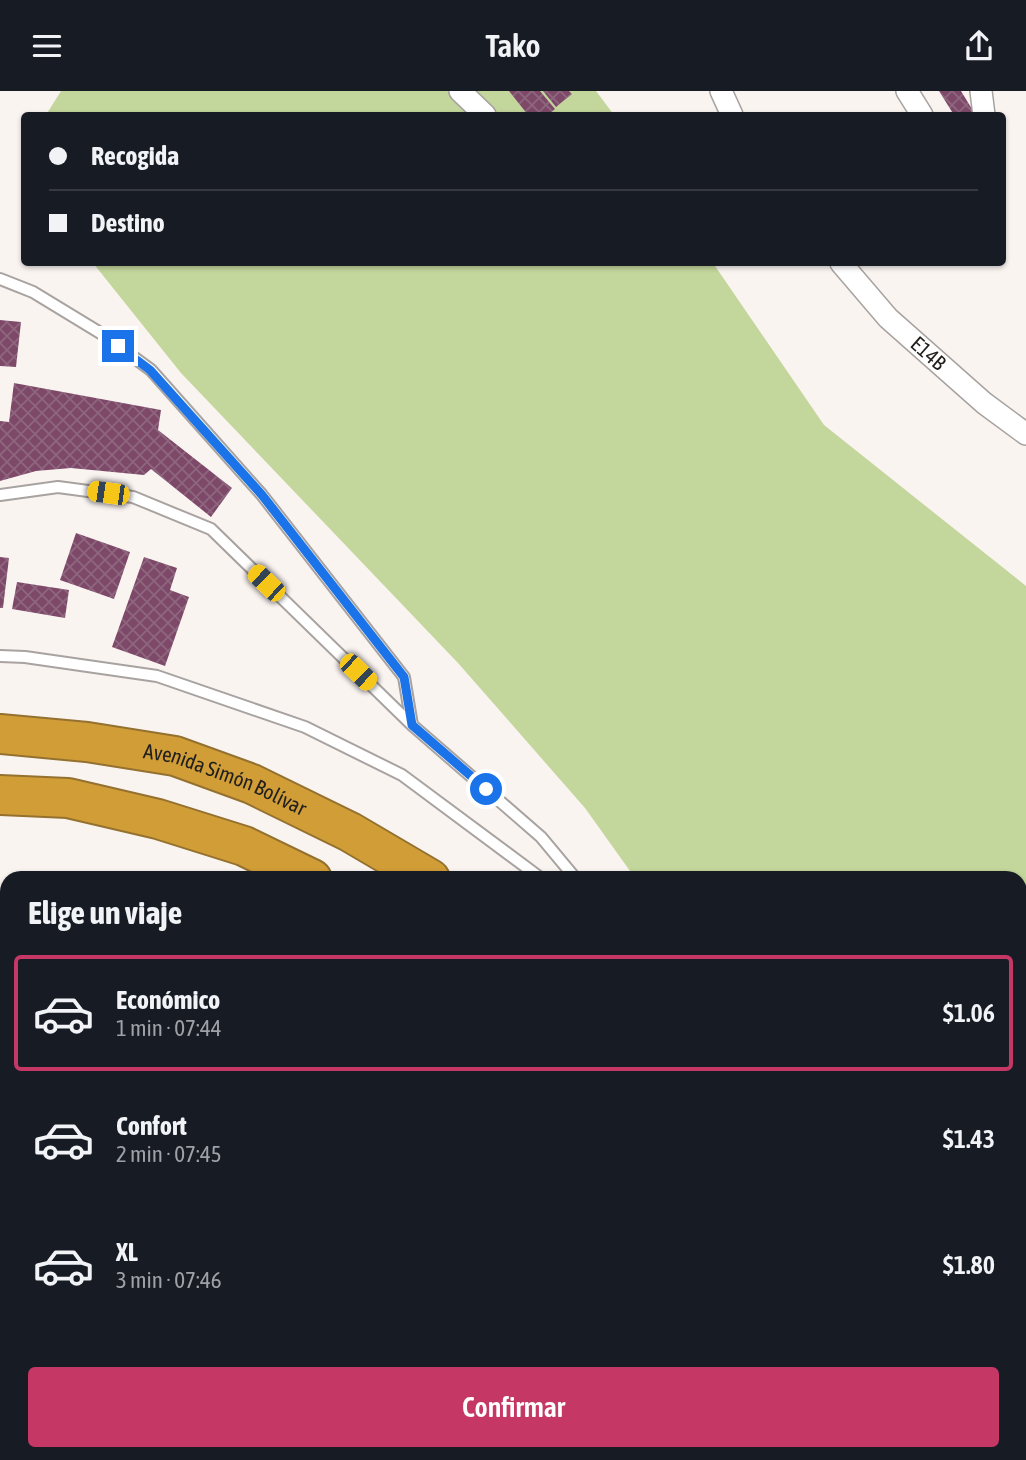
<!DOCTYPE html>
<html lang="es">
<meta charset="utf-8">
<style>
body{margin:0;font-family:"Asap Condensed",sans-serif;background:#242831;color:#f1f3f6;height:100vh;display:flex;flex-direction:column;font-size:26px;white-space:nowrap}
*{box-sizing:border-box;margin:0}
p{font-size:23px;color:#9ea1a6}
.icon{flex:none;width:38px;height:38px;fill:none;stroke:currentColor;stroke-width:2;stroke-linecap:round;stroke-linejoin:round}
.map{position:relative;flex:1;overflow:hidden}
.drawer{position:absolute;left:0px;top:780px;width:1027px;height:590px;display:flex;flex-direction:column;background:#171b24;border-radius:21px 21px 0 0;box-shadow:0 2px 5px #0004}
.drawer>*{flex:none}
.guide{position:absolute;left:21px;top:21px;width:985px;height:154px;border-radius:7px;box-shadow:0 2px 5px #0004;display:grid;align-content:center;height:154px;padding:0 28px;background:#171b24}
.end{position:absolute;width:32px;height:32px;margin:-16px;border:9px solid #1a73e8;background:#fff;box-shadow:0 0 0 4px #fff}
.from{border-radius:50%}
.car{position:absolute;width:21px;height:42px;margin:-21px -10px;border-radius:9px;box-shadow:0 0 5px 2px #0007;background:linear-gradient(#f5c518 24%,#345 0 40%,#f5c518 0 76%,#345 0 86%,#f5c518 0)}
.guide b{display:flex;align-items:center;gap:24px;height:66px;font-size:26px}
.guide b+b{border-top:2px solid #363941}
.guide i{width:18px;height:18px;background:#f1f3f6}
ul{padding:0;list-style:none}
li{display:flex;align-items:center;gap:21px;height:116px;margin:0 14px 10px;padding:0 14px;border:4px solid transparent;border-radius:7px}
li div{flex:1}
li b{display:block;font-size:26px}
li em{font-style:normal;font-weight:600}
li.on{border-color:#c53764}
li>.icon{width:63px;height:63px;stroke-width:1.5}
h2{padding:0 28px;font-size:32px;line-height:84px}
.button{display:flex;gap:14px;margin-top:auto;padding:14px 28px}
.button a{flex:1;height:80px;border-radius:7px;background:#c53764;color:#fff;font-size:28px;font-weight:600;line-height:80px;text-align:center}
header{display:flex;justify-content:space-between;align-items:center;height:91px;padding:0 28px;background:#171b24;font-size:32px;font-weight:600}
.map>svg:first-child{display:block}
.grass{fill:#c3d69b}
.building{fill:url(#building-cross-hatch)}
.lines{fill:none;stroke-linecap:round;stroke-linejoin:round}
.lane-casing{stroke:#a8a3a0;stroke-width:14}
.street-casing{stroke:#a8a3a0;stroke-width:24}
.highway-casing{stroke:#94712f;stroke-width:42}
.lane{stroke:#fff;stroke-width:10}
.street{stroke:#fff;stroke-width:21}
.highway{stroke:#d19d37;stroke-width:38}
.route{stroke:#1a73e8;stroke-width:9}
.labels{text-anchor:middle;stroke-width:7;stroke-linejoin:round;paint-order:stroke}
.street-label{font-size:21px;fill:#22201f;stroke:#fff}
</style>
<header><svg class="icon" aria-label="menu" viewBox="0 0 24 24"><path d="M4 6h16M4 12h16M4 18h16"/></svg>Tako<svg class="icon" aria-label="share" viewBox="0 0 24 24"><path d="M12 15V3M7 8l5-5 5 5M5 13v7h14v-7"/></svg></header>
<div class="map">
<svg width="1026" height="1369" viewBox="0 0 1026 1369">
<defs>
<pattern id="building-cross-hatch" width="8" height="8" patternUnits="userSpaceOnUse" patternTransform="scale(1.75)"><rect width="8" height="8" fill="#7e4969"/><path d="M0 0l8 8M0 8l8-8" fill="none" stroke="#8e667e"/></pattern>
</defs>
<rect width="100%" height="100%" fill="#faf4f1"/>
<!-- grass -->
<path class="grass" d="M61,0H596L614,24H46Z
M93,172H713L824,334L1026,495V1369H962L959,1363H1020V788L635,787L585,717L458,572L181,282Z
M217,1363H365L360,1369H224Z"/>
<!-- building -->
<path class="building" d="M509,0H540L555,18L548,24H528Z
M543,0H569L572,3L556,16Z
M939,0H961L975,23L971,24H954Z
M0,229L21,231L16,276L0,275Z
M14,292L161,319L158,339L232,397L211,426L151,378L144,384L71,377L36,380L0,390V330L9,331Z
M76,442L130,461L114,508L60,489Z
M0,466L9,467L3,517H0Z
M144,466L177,477L170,499L189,506L165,575L112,556Z
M17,491L69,499L65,527L12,518Z
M396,1363H436L443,1369H403Z
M512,1363H549L550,1366L543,1369H514Z"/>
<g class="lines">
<defs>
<path id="lane" d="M0,188L33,201L102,243L151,279L262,404L404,586L412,634
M0,404L58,396L133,406L211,438L412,634L541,746L576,788
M0,565L25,566L157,585L305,636L402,684L542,788"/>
<g id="street">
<path d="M460,0L485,24"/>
<path d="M721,0L732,24"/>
<path d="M907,0L922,24"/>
<path d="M981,0L984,24"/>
<path id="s1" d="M841,172L888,227L984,312L1026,343"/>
<path d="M0,1236L7,1241"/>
<path d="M153,1363L160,1369"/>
</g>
<g id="highway">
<path id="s2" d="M0,643L87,651L175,665L252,693L350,741L430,788"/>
<path d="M0,704L68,707L158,728L244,755L312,788"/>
<path d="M851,1363L855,1369"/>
<path d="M927,1363L931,1369"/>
</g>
</defs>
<!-- lane casing -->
<use href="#lane" class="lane-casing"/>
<!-- street casing -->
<use href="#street" class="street-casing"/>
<!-- highway casing -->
<use href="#highway" class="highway-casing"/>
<!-- lane -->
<use href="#lane" class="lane"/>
<!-- street -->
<use href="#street" class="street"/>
<!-- highway -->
<use href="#highway" class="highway"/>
</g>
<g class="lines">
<!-- route -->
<path class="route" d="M118,255L150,279L262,404L404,586L412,634L486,698"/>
</g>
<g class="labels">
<!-- street labels -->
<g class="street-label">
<text dy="7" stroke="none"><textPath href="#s1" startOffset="126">E14B</textPath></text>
<text dy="7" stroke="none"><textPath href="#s2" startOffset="231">Avenida Simón Bolívar</textPath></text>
</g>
</g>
</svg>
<i class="end from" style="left:486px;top:698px"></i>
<i class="end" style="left:118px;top:255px"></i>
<i class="car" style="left:108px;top:402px;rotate:278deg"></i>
<i class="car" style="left:266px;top:492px;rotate:314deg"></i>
<i class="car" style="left:358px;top:581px;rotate:134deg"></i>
<div class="guide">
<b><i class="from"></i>Recogida</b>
<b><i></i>Destino</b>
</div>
<section class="drawer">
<h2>Elige un viaje</h2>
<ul>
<li class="on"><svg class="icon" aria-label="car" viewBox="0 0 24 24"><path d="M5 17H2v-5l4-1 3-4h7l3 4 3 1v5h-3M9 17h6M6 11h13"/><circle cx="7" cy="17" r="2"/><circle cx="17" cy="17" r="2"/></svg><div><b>Económico</b><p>1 min · 07:44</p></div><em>$1.06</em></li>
<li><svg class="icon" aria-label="car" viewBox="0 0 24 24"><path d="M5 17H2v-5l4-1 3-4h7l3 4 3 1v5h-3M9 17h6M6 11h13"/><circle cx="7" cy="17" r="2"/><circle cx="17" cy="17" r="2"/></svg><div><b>Confort</b><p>2 min · 07:45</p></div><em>$1.43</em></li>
<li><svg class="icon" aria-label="car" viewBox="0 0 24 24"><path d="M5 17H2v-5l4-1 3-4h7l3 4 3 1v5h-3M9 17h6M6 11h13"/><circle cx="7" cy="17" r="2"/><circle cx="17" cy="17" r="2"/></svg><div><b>XL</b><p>3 min · 07:46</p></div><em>$1.80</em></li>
</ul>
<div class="button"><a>Confirmar</a></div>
</section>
</div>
